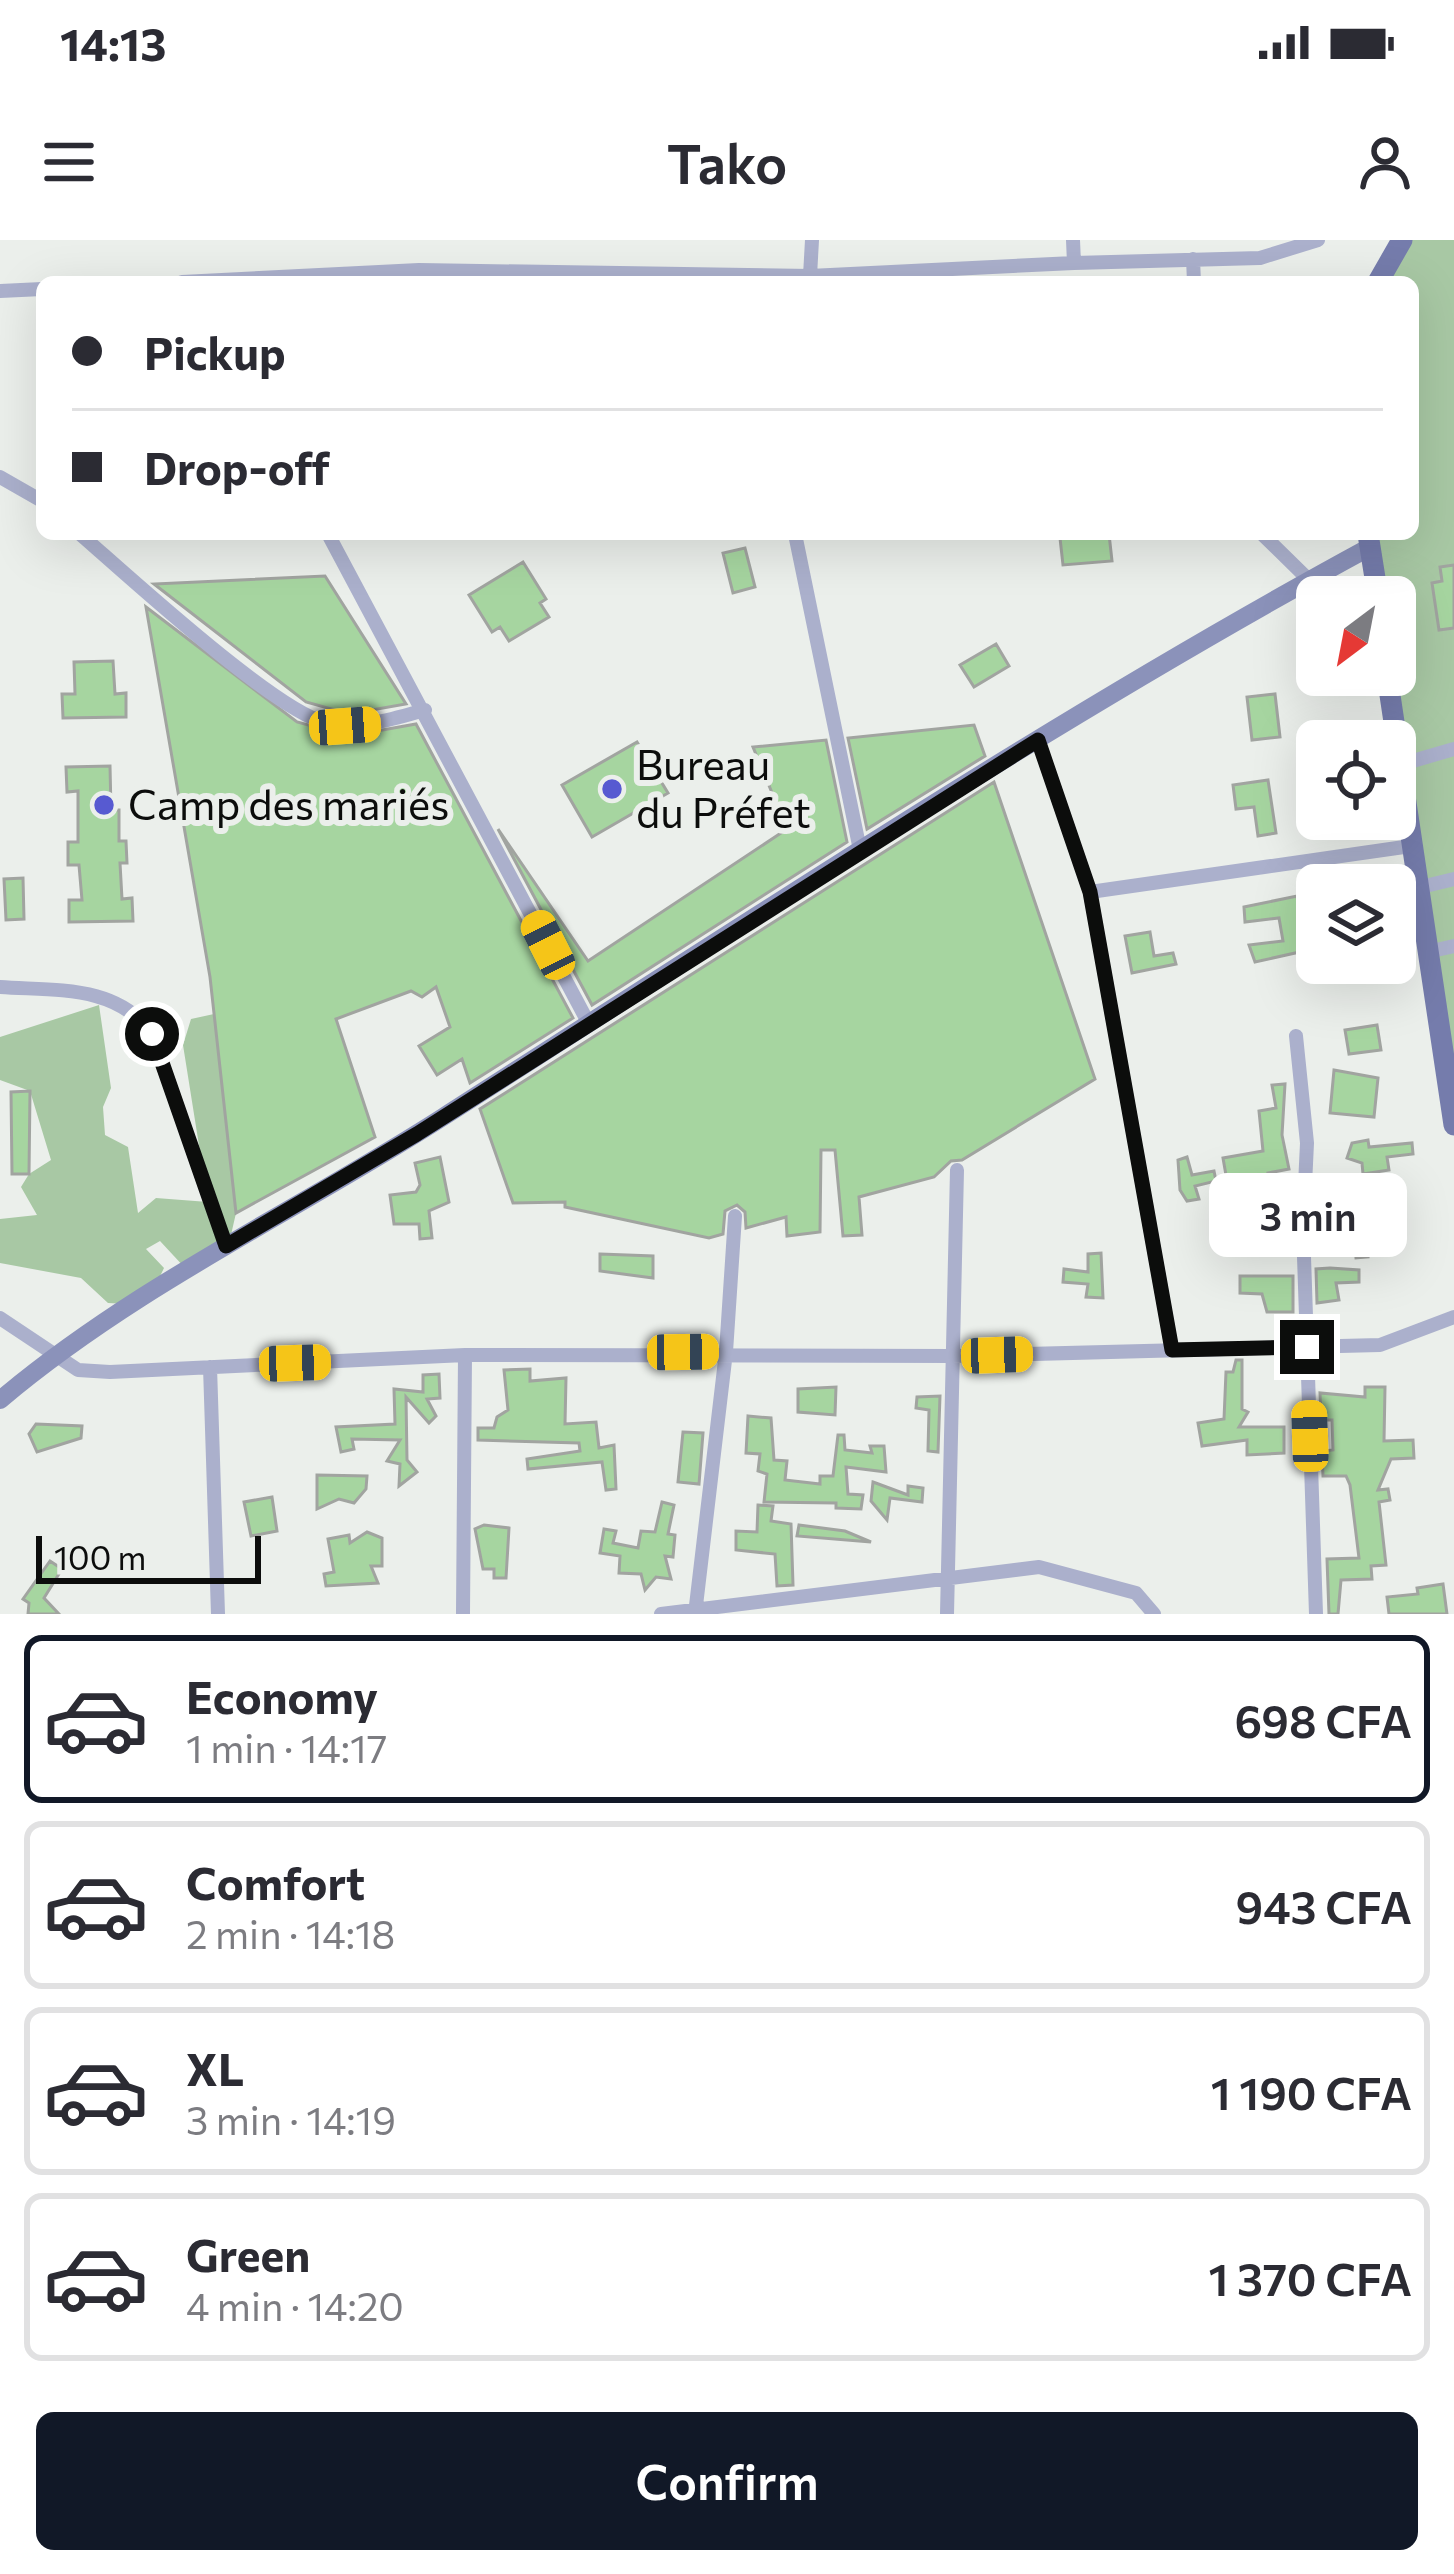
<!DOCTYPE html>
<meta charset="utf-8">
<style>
body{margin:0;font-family:Commissioner,sans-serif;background:#f7f7f7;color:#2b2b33;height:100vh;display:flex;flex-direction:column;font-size:45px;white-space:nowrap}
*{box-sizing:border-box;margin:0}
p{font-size:39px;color:#7c7c81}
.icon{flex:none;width:66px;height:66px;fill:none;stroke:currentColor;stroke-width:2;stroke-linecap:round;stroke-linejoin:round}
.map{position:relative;height:1374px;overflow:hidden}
.panel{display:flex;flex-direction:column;background:#fff;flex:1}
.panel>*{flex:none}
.top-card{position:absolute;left:36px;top:36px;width:1383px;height:264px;border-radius:18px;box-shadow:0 12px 48px #0002;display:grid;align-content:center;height:264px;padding:0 36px;background:#fff}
.needle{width:78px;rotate:212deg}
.controls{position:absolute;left:1296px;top:336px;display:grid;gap:24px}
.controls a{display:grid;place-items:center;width:120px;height:120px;border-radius:18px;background:#fff;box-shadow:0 12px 48px #0002;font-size:60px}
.scale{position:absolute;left:36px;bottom:30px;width:225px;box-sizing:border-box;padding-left:12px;border:6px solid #0c0d0c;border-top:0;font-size:33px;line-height:42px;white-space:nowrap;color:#0c0d0c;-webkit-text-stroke:9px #ebefeb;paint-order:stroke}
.end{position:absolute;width:54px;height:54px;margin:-27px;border:15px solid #0c0d0c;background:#fff;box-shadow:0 0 0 6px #fff}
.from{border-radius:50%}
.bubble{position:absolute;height:84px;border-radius:18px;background:#fff;box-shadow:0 12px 48px #0002;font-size:39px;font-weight:600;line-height:84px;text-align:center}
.car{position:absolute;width:36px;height:72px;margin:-36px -18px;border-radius:15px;box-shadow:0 0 9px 3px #0007;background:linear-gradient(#f5c518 24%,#345 0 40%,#f5c518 0 76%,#345 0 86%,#f5c518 0)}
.top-card b{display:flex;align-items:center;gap:42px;height:114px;font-size:45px}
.top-card b+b{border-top:3px solid #e1e1e2}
.top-card i{width:30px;height:30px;background:#2b2b33}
ul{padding:21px 0 0;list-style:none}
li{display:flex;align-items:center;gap:36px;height:168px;margin:0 24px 18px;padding:0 12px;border:6px solid #e1e1e2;border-radius:18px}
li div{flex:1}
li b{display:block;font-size:45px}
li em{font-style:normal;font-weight:600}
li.selected{border-color:#111827}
li>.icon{width:108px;height:108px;stroke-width:1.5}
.primary-button{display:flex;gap:24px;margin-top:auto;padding:24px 36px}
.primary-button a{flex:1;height:138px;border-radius:18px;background:#111827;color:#fff;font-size:48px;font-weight:600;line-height:138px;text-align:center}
.status{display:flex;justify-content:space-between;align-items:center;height:84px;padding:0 60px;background:#fff;direction:ltr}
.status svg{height:33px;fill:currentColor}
header{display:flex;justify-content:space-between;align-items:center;height:156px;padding:0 36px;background:#fff;font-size:54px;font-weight:600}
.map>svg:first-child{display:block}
.green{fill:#a8c8a4}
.building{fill:#a6d5a0;stroke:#a1a4a0;stroke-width:3}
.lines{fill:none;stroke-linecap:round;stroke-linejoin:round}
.street{stroke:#abb0cc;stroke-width:14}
.secondary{stroke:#8b92ba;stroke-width:18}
.primary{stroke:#757cac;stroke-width:21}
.route{stroke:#0c0d0c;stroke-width:15}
.poi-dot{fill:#575ad1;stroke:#ebefeb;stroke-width:4.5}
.labels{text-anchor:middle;stroke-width:12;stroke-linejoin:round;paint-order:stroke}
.poi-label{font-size:42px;fill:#0c0d0c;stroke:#ebefeb;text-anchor:start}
</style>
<div class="status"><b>14:13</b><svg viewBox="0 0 49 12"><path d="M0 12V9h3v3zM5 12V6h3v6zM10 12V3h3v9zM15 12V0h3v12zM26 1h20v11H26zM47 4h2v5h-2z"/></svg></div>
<header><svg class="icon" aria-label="menu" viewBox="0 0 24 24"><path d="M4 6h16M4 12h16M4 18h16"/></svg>Tako<svg class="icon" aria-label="person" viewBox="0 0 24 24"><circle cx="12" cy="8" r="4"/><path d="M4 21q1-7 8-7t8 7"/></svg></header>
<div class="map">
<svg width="1454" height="1374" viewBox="0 0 1454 1374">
<rect width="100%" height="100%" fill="#ebefeb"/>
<!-- green -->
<path class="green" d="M1408,0H1454V889L1395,435V357H1377L1369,294H1413V42H1381Z
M99,765L111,848L103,867L105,895L128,907L138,973L156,958L208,962L183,805L191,779L214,774L236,973L228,1008L186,1029L160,1001L146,1009L164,1028L146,1065L108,1063L81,1038L0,1023V979L37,975L21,947L29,934L51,920L30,851L0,840V797Z"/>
<!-- building -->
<path class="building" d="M1109,294L1112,321L1063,325L1060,298Z
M745,308L755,347L733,353L723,313Z
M523,322L546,359L540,363L549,377L509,401L500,387L492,392L469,355Z
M1454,325V388L1439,390L1432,343L1442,341L1440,327Z
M325,336L406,464L349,474L306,462L154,344Z
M146,367L297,482L349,496L416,484L573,778L470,843L462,819L437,835L419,806L450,787L436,747L422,757L411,751L336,779L375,897L236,973L210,737Z
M996,404L1009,426L974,447L960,425Z
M113,421L115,454L126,453V477L63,478L62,454H75L74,422Z
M1275,454L1280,497L1252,500L1247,457Z
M974,485L985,516L867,589L848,498Z
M826,500L847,602L592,765L498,589L588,721L787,589L753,507Z
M637,502L668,553L592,597L562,545Z
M110,526L111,570H119V601H126L127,623H120L122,659L132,658L133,681L69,682V660H82L79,625H68V602H78V551L67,552L66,527Z
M1268,540L1276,593L1258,596L1254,567L1236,569L1233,545Z
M994,542L1095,839L962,920L951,921L934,937L859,957L862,995L843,996L835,910H821L820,992L787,996L786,977L746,988L745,972L737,965L725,971L723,994L709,998L565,967V962L513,963L480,869Z
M23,638L24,679L6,680L4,639Z
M1297,656L1304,711L1255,722L1249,705L1283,701L1279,678L1245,682L1244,667Z
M1150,692L1154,716L1173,713L1176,724L1132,733L1125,696Z
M1377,785L1381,810L1349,814L1345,790Z
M1334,830L1378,838L1374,877L1330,873Z
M1285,844L1282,895L1289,929L1268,933L1272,955L1249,959L1245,938L1227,941L1223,918L1263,911L1259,871L1276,868L1272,845Z
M30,851L29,934H12L11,852Z
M1368,900L1369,907L1412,903L1413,914L1387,917L1389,930L1363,934L1362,923L1347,918L1352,903Z
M440,917L449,962L429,971L432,998L420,999L419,984H394L390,955L416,952L420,945L415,923Z
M1187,917L1192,935L1214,931L1216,941L1195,946L1199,959L1187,961L1180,950L1178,920Z
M1331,937L1343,973L1373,972L1376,985L1392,997L1366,998L1368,1017L1356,1018L1354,994L1325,989Z
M1101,1013L1103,1058L1086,1057L1088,1044L1063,1042L1064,1029L1088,1032V1014Z
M600,1014L653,1016V1038L600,1031Z
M1330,1028L1359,1030V1042L1336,1043L1339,1060L1317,1063L1316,1029Z
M1240,1036H1293V1072H1267L1262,1054L1240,1053Z
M1236,1120H1242V1169L1248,1172L1239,1187H1284V1213L1247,1215V1200L1202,1206L1198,1183L1224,1179L1226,1132H1233Z
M530,1129V1141L566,1138L565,1184L596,1182L599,1208L614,1205L616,1249L606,1250L602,1222L528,1229L527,1219L580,1211L579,1203L478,1200V1188H494L497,1177L508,1170L504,1130Z
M439,1134L440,1158L427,1159L436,1176L429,1183L406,1157L407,1220L417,1232L399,1246L400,1224L387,1221L400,1200L352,1199L354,1209L341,1212L336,1187L395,1184L394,1149L423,1152V1135Z
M836,1147L835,1175L798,1172V1149Z
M1365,1147H1385L1384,1201L1413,1200L1414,1218L1391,1219L1378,1250L1388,1249L1390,1260L1379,1262L1386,1325L1371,1326L1372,1339L1341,1340L1338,1374H1329L1327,1319L1359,1318L1350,1245L1346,1236H1323L1322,1211L1333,1210L1332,1180H1321L1320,1153L1365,1157Z
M940,1156L938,1212L928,1211L929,1170L916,1168L917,1157Z
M748,1176L771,1178L774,1220L787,1221L785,1240L820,1244V1236H833L838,1195H844L845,1210L872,1213L870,1206H884L886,1232L846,1227L848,1254L863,1255L861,1269L836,1268V1263L764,1262L767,1234L758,1231L760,1214L746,1213Z
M36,1184L82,1186L81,1198L37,1212L29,1194Z
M683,1192L703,1193L699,1244L678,1242Z
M317,1235L367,1236L366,1249L354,1263L339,1259L317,1269Z
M873,1242L908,1255V1246L923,1248L922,1262L890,1258L887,1280L871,1261Z
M272,1257L277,1291L251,1296L244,1262Z
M662,1262L674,1265L668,1294L675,1295L673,1317L665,1316L671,1339L656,1337L645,1350L641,1334L619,1333L620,1316L600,1313L604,1289L616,1291L613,1303L638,1308L641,1291L655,1292Z
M758,1265L773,1266L771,1281L791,1284L793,1345L777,1346L775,1314L736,1310V1291L757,1292Z
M484,1285L509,1288L506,1338H494V1329H483L475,1289Z
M799,1285L845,1291L871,1302L797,1296Z
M367,1292L382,1298V1326H371L378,1343L326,1346L324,1334L334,1332L328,1299L349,1295L350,1303Z
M50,1321L62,1329L44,1358L59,1374H28L29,1363L23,1359Z
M1443,1344L1447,1374H1389L1387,1357L1418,1354L1417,1348Z"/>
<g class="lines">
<!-- street -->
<path class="street" d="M1193,19L1194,42
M1074,23L1260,18L1318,0
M810,36L812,0
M182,42L419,30L810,36L1074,23L1073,0
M0,51L42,49
M0,237L42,261
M80,294C126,334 274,470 324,482C358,491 391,479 425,470
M328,294L589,784
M795,294L860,610
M1262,294L1309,340
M1038,500L1090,652L1172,1110
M1399,525L1454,509
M1417,648L1454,639
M1090,652L1411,606
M1427,712L1454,706
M0,747C55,751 117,744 152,794L226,1006
M1296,796L1307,903L1303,987L1316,1374
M0,1078L78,1130L110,1132L465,1115L953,1116L1380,1105L1454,1077
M210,1127L218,1374
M463,1374L465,1115
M661,1374L1039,1327L1136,1353L1154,1374
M695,1374L726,1112L735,976
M947,1374L957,930"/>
<!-- secondary -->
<path class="secondary" d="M0,1160C135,1046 295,972 443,877C748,682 1051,480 1370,307"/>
<!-- primary -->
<path class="primary" d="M1378,42L1402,0
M1368,294L1378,357
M1387,435L1454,885"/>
</g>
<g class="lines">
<!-- route -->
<path class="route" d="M152,794L226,1006L417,894L1038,500L1090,652L1172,1110L1307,1107"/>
</g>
<!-- markers -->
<g class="poi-dot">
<circle cx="612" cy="549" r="12"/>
<circle cx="104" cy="565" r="12"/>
</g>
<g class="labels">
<!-- poi labels -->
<g class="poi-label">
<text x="636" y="540">Bureau<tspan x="636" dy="48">du Préfet</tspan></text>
<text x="128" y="580">Camp des mariés</text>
</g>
</g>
</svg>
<div class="controls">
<a><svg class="needle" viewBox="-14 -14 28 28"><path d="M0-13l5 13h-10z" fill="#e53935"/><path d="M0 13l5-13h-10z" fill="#7c7c81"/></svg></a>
<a><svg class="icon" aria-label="locate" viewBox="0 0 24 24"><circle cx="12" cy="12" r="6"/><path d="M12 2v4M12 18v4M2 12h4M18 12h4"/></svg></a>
<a><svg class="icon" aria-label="layers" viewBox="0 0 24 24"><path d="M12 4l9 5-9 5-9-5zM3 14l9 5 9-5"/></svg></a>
</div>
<div class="scale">100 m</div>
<i class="end from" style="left:152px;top:794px"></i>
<i class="end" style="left:1307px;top:1107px"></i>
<div class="bubble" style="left:1209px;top:933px;width:198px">3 min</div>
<i class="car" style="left:345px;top:486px;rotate:86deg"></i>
<i class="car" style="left:548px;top:705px;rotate:333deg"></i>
<i class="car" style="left:683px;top:1112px;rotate:89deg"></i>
<i class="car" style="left:997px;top:1115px;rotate:88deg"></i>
<i class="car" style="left:295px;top:1123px;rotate:88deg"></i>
<i class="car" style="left:1310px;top:1196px;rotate:358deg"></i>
<div class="top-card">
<b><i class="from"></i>Pickup</b>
<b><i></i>Drop-off</b>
</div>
</div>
<section class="panel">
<ul>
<li class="selected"><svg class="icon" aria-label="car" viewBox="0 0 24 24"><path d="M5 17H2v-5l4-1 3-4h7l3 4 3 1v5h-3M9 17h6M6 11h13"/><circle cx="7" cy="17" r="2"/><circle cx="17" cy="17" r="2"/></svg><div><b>Economy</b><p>1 min · 14:17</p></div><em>698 CFA</em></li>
<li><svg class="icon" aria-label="car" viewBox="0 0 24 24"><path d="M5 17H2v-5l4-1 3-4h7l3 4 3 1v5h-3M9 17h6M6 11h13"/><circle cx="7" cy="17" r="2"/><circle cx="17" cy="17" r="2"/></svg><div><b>Comfort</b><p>2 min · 14:18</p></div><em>943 CFA</em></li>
<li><svg class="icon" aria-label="car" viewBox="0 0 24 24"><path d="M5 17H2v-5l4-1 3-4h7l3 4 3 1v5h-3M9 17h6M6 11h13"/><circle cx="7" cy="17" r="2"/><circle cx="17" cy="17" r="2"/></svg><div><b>XL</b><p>3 min · 14:19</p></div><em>1 190 CFA</em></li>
<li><svg class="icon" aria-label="car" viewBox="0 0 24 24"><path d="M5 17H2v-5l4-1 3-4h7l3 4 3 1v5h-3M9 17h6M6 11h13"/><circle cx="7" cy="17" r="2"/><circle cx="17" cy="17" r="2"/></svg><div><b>Green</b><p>4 min · 14:20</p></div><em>1 370 CFA</em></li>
</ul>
<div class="primary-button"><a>Confirm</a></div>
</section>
